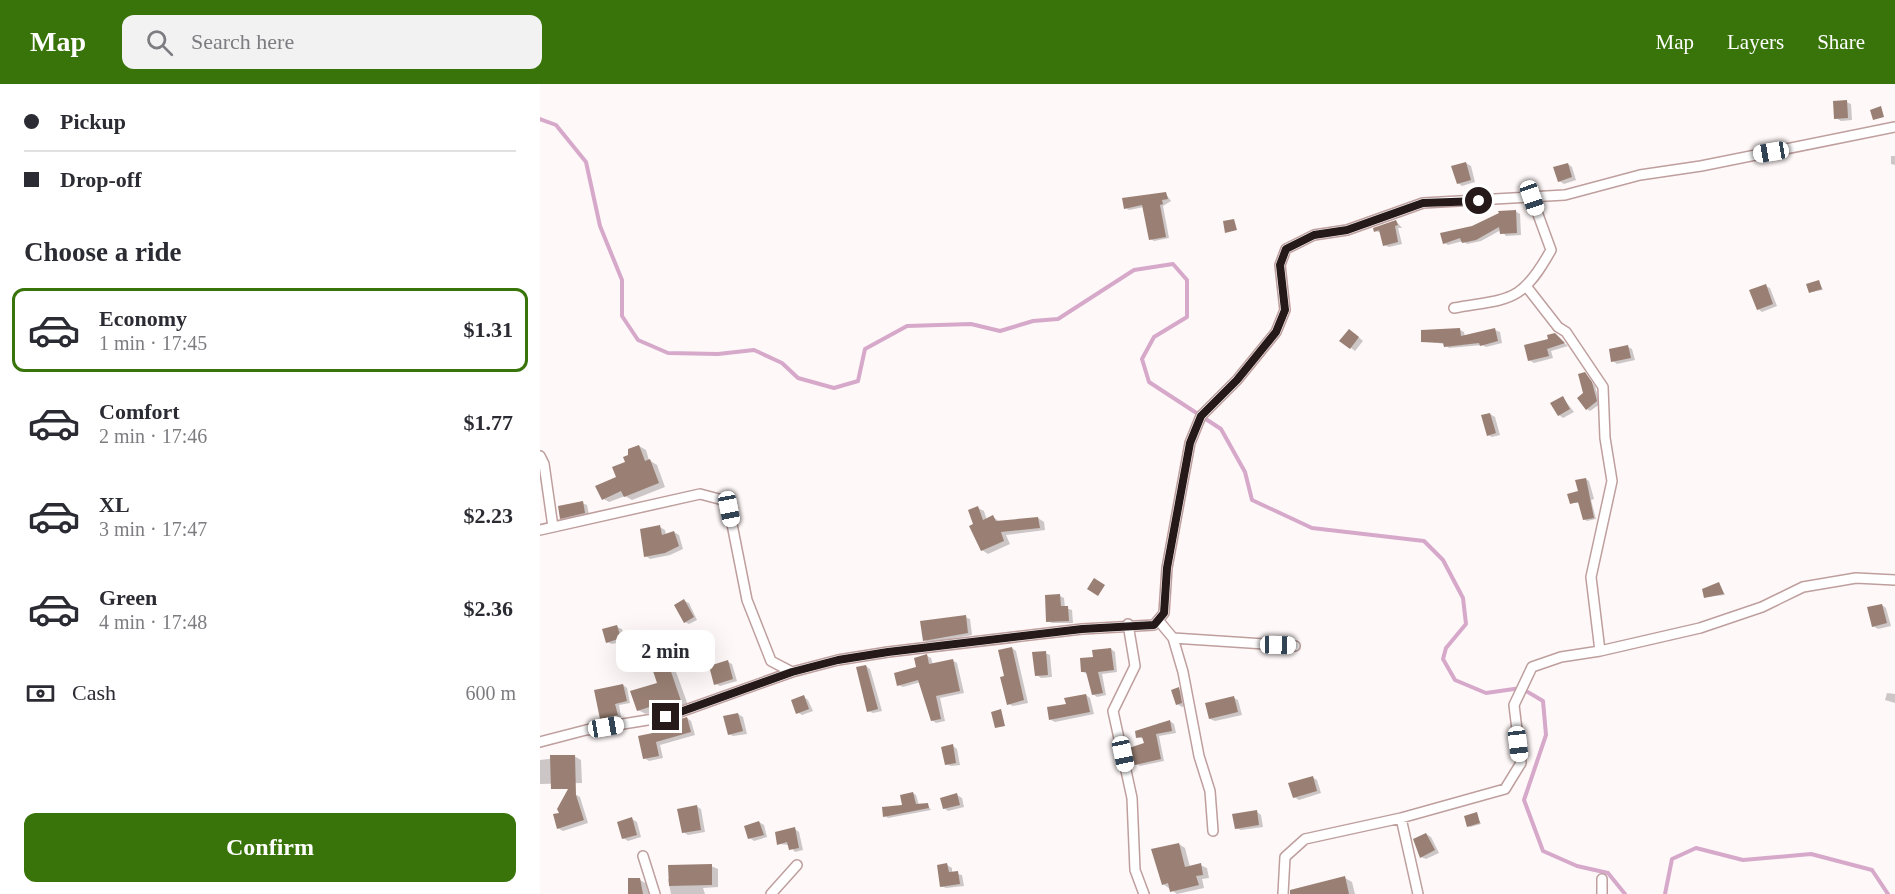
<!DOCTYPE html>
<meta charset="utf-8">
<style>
body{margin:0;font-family:Georgia,serif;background:#f2f2f3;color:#2b2b33;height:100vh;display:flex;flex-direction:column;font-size:22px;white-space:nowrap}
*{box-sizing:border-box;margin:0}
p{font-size:20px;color:#7c7c81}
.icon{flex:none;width:33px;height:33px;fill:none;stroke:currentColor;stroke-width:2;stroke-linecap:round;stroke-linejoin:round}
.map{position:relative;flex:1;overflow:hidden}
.drawer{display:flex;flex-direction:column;background:#fff;width:540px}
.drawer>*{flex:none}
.guide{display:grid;align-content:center;height:132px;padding:0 24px;background:#fff}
.end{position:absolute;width:27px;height:27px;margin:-14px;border:8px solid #251a19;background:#fff;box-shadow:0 0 0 3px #fff}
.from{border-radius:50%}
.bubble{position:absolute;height:42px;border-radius:12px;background:#fff;box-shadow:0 6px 24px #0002;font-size:20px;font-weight:800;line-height:42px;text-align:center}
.car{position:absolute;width:18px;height:36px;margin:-18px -9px;border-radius:8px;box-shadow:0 0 4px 2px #0007;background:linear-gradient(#fff 24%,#345 0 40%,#fff 0 76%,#345 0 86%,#fff 0)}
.guide b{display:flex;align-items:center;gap:21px;height:57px;font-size:22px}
.guide b+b{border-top:2px solid #e1e1e2}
.guide i{width:15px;height:15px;background:#2b2b33}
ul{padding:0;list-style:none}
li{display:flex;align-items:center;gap:18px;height:84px;margin:0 12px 9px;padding:0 12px;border:3px solid transparent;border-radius:12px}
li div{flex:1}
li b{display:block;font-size:22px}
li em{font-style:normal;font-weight:800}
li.current{border-color:#387409}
li>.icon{width:54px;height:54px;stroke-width:1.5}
h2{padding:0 24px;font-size:27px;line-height:72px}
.pay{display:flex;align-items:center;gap:15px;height:66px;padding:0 24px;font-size:22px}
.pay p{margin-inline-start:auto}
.cta{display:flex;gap:12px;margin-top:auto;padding:12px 24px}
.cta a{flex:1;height:69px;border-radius:12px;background:#387409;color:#fff;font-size:24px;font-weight:800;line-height:69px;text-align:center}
header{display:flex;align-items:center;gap:36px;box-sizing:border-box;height:84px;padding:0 30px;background:#387409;color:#fff}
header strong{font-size:28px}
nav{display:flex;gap:33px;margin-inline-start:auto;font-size:21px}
.search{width:420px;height:54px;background:#f2f2f3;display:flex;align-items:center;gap:15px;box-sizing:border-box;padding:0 21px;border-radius:12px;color:#7c7c81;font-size:22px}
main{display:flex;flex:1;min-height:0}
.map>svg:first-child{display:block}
.shadow{fill:#0003}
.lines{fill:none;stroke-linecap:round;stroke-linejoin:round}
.stream{stroke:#d6a9ca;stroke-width:4}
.building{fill:#9a8074}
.street-casing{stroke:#be9f9e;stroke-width:12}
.street{stroke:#fff;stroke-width:9}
.route{stroke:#251a19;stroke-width:8}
</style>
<header>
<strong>Map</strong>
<div class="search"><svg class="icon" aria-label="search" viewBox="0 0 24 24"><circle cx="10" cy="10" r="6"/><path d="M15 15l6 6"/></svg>Search here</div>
<nav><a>Map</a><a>Layers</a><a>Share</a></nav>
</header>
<main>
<section class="drawer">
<div class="guide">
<b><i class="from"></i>Pickup</b>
<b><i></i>Drop-off</b>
</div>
<h2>Choose a ride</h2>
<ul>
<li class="current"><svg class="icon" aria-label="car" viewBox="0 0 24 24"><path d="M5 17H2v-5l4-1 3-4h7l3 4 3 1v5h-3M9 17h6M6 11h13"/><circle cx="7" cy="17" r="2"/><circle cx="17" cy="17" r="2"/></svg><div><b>Economy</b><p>1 min · 17:45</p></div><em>$1.31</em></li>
<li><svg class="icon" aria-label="car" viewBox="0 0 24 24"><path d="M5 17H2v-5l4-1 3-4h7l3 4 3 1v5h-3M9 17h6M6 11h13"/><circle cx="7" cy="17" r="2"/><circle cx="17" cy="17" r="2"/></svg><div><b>Comfort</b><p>2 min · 17:46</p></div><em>$1.77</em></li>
<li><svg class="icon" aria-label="car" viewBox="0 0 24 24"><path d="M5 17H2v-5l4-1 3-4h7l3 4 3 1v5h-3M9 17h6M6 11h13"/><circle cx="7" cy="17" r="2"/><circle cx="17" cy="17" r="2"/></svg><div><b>XL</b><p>3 min · 17:47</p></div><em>$2.23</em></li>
<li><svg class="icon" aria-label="car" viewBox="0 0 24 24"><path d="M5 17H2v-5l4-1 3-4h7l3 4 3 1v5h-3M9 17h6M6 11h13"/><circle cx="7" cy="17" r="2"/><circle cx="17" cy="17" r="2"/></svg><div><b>Green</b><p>4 min · 17:48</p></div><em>$2.36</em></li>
</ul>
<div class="pay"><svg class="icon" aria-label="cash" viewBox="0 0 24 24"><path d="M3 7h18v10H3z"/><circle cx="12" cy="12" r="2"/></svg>Cash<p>600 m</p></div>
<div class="cta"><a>Confirm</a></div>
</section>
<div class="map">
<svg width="1355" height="810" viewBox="0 0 1355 810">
<rect width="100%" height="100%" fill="#fff8f8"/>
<!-- shadow -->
<path class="shadow" d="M1306,18L1311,20L1312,36L1301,37L1296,34Z
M1351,72H1355V81L1351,80Z
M926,79L931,82L935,98L922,102L918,99Z
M1028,80L1032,83L1036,96L1024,100L1019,97Z
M626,110L631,117L623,122L629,154L614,157L611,155L604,123L589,126L586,124Z
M975,127L980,130L981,151L966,152L961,146L941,157L927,160L923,157L908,161L904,159L933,143Z
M856,137L862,144H858L862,160L849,163L844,161L842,149L835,147Z
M1279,198L1283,206L1271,208Z
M1225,202L1230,204L1237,222L1222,228L1218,225Z
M920,246L924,248L925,253L955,246L960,248L962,259L946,263L942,261L909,264L905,260L882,257Z
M814,249L823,257L815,267L811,264Z
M1014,251L1028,262L1011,267L1013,274L994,279L989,276Z
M1088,263L1092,265L1095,276L1077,280L1073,277Z
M1045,290L1055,302L1060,320L1050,327L1047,325L1044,310Z
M1023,314L1034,328L1023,334L1019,331Z
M950,330L955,333L960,351L952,353L948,351Z
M99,362L106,366L109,376L117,381L125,403L92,416L85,412L69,418L62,414Z
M1046,395L1049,397L1054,415L1051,416L1056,435L1047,437L1044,435L1040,419H1031Z
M42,419L47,421L49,431L26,436L21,434Z
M438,424L444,427L447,436L453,433L460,438L498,434L504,438L505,446L466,451L470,460L448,470L442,466L435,441Z
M120,443L125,446L126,451L134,448L139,451L143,465L130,471L110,475L106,472Z
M1179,499L1185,511L1166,513Z
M520,512L524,514L525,524L532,526L533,539H512L508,537Z
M144,517L149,519L157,536L149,540L145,538Z
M1342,521L1346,524L1351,542L1338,545L1333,542Z
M425,533L430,535L432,551L389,559L385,556Z
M77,543L82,545L85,557L72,560L67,558Z
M472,564L476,567L488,619L473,622L469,620L466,593Z
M571,565L575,568L577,588L562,590L566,611L557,613L553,610L547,590L543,588Z
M505,569L510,571L512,593L501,594L497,591Z
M387,572L391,574L393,581L412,576L417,579L424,609L400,614L405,637L396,639L392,636L381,598L363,603L359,601Z
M188,578L192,580L197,597L180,602L176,600Z
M128,581L135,585L149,624L130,630L122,625L106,630L98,626L119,599Z
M326,582L330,585L342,627L333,629L328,627Z
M83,601L87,604L90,619L79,621L81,633L66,636L62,634Z
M639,605L643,608L646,621L642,623L637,620Z
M1347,609L1355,610V619L1345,616Z
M546,611L550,614L554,630L515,638L511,636Z
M264,613L268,616L273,627L262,631L257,628Z
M694,614L698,616L702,631L675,637L670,635Z
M198,630L203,633L207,650L193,652L189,650Z
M147,634L151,637L155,651L120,661L123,674L109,677L104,674L100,653L128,647Z
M630,637L634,640L636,649L619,652L624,677L600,682L597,680L606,660L604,655L598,653L617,642V640Z
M413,662L417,665L420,681L411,682L406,680Z
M34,672L41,676L42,699L0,700V676Z
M772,693L777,696L781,709L759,716L754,713Z
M373,709L376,711L379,721L387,720L391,726L348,734L345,732L364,723Z
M35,710L40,713L48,739L23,747L18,744L21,730Z
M417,711L422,714L424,723L408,727L404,724Z
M156,722L161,725L165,748L148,751L143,748Z
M717,728L721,731L723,743L701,746L696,744Z
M936,730L941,740L930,743L929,742Z
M92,735L97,738L101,753L88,757L83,754Z
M219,738L224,741L227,753L214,757L210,754Z
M255,745L259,748L263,766L255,768L249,761L239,760Z
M886,750L891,753L899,769L886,775L881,773Z
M639,760L645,764L650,783L660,781L667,784L669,794L662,795L664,804L637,810L623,800Z
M407,781L412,784V789L422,791L424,802L406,804L401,802Z
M171,782L178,785V803L163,804L165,810H131L128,795Z
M805,794L812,798L815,810H751Z
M100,796L107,800L109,810H90Z"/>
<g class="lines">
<!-- stream -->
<path class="stream" d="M0,35L16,41L46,78L60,142L82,196V232L98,256L128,269L178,270L214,266L242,279L258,294L294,304L318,297L325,265L367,242L431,240L460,247L493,237L518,235L594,186L633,180L647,196V233L614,253L602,275L609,298L681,345L705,388L712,416L772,444L884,457L903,476L923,514L926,540L906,564L903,575L915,596L946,609L981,604L1003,617L1006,651L984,716L1003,767L1037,782L1068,789L1085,810
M1125,810L1132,775L1156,764L1203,776L1271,770L1332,786L1348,810"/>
</g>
<!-- building -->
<path class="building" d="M1307,16L1308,34L1294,35L1293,17Z
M1341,22L1344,33L1333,36L1330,26Z
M926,78L931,96L917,100L911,82Z
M1028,79L1032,93L1018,98L1013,83Z
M626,108L628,115L622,116L623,120L620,121L626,153L609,156L602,121L584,125L582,114Z
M976,126L977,149L960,150L959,143L936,156L922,159L920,154L903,160L900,149L932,142L959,129L958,127Z
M694,135L697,146L685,149L683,137Z
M856,136L858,141L855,142L858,158L843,162L839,146L834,148L833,144Z
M1279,196L1282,205L1269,209L1266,200Z
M1226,200L1233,220L1217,226L1209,206Z
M920,244L921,252L955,244L958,257L940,262L939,259L904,263L903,259L881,258V246Z
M809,245L819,253L810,265L799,257Z
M1015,249L1025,259L1007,265L1009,272L988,277L984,261L1008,255L1007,251Z
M1088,261L1091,274L1071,278L1069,265Z
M1045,288L1052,298L1057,317L1046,326L1037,314L1043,309L1038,290Z
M1023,312L1030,325L1018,332L1010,319Z
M950,329L956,349L947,352L941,331Z
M99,361L105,377L110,375L119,399L84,413L81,407L62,416L55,402L76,393L72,383L85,378L83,373L88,371V365Z
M1046,394L1054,434L1043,436L1038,418L1030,420L1027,410L1038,407L1035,396Z
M43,417L45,429L20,435L18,422Z
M438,422L443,436L453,431L456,437L498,433L500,444L461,448L464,457L441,467L429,442L433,440L428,426Z
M120,441L122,451L134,447L139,462L125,469L104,473L100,445Z
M554,494L565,501L558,512L547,505Z
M1179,498L1184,510L1164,514L1162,505Z
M520,510L521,522H528L529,537L506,538L505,511Z
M144,515L154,533L144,539L134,521Z
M1342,520L1347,539L1332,543L1327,523Z
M426,531L428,549L383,557L380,537Z
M77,541L81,554L66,559L62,545Z
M472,563L484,616L467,621L460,593L464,592L458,566Z
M571,564L574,586L558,588L563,609L552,611L546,588H541L540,574L553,573L552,566Z
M506,567L508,591L495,592L492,568Z
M387,570L389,580L413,575L420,607L396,612L401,635L391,637L378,596L357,602L354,589L376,583L374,574Z
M188,576L193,595L174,601L169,582Z
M128,579L142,620L121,627L119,620L97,627L90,607L117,599L112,584Z
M326,581L338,625L327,628L316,583Z
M83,600L87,617L75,620L78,631L60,635L54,606Z
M639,603L642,619L636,621L631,606Z
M546,610L550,628L509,636L507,623L526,620L524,614Z
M264,611L269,625L256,630L251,616Z
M694,612L698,628L669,635L665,619Z
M461,625L465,642L455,644L451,628Z
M198,629L203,647L188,651L183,632Z
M147,633L151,648L116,658L119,672L103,675L98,652L127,646L125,640Z
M630,636L632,647L616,650L621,675L595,681L589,664L604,659L602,653L596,654L595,647Z
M413,660L416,679L405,681L401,663Z
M10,671H35L36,711L44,736L17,745L13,730L19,729L17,725L28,705H11Z
M773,692L777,707L753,714L748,699Z
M373,708L376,720L388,719L389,724L343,733L342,723L362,721L360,711Z
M417,709L420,721L403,725L400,714Z
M157,721L161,746L142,749L137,725Z
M717,726L719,741L695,745L692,730Z
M937,728L940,739L927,743L924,732Z
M92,733L97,751L82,755L77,738Z
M219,737L224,751L208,755L204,742Z
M255,743L259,764L249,766L247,758L237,761L235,748Z
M886,749L895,766L880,774L873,755Z
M639,759L645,783L661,779L663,791L656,792L659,801L630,808L628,799L622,801L611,765Z
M407,779L409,788L418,787L420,800L400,803L397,781Z
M172,780V801L129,802L128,781Z
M805,792L809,810H750V806Z
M88,794H100L103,810H88Z"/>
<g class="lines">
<defs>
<path id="street" d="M986,202L1018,243L1026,248L1063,303L1065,354L1072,397L1051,493L1060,567
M914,224C970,214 981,220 1011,166L992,114
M0,372L4,380L13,443
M0,446L160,410L183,416L189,425L207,516L231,577L252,588
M618,536L633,554L643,588L659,672L670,707L673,747
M588,540L595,582L573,627L592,714L595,786L604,810
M633,554L755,562
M0,658L46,646L126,633L252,588L298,576L348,568L542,545L614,541L624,529L627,484L650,359L661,332L697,296L736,248L745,226L740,181L746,165L774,151L807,146L883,119L1025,111L1100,91L1161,82L1355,43
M861,734L878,810
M103,772L115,810
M1062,795V810
M231,810L257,781
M743,810L745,773L765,755L861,734L965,705L981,679L974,621L992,583L1021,573L1060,567L1160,544L1222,523L1263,503L1316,494L1355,496"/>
</defs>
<!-- street casing -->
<use href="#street" class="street-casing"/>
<!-- street -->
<use href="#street" class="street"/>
</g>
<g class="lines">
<!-- route -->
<path class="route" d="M126,633L252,588L298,576L348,568L542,545L614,541L624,529L627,484L650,359L661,332L697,296L736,248L745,226L740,181L746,165L774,151L807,146L883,119L939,117"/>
</g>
</svg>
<i class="end from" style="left:939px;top:117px"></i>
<i class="end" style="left:126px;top:633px"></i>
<div class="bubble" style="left:76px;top:546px;width:99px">2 min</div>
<i class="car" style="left:1231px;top:68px;rotate:261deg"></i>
<i class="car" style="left:992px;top:114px;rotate:161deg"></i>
<i class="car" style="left:189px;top:425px;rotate:169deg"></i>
<i class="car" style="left:738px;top:561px;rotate:91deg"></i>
<i class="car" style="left:66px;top:643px;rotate:81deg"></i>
<i class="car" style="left:978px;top:660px;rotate:173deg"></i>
<i class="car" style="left:583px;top:670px;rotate:168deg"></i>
</div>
</main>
